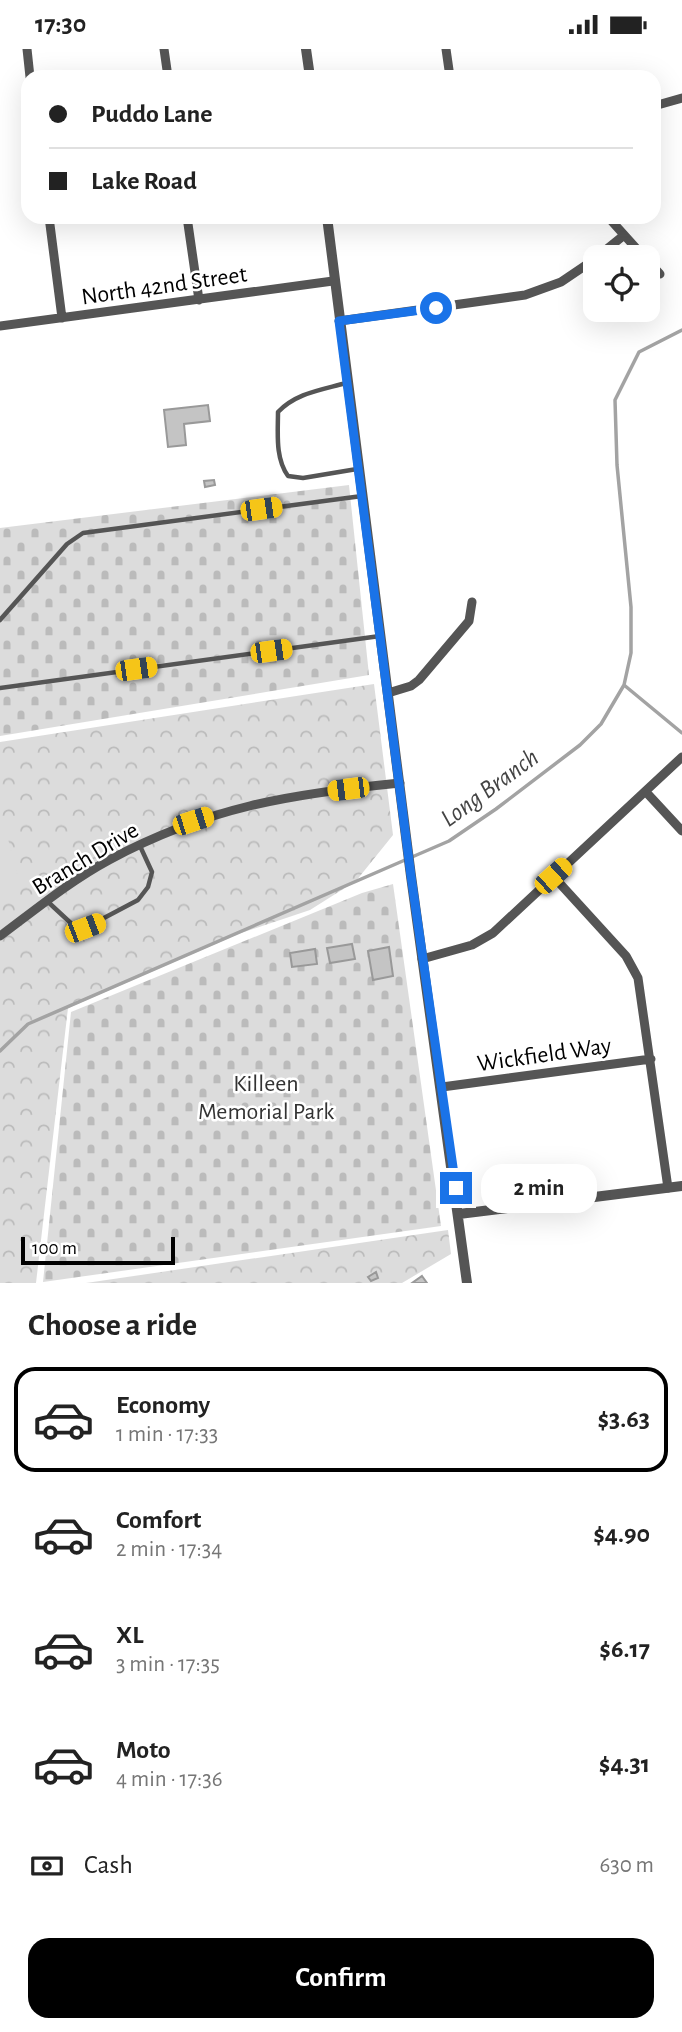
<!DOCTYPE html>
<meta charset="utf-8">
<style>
body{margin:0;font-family:"Alegreya Sans",sans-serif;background:#f6f6f6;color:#222;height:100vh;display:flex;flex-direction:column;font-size:26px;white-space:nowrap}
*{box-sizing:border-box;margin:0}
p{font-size:23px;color:#767676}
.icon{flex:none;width:38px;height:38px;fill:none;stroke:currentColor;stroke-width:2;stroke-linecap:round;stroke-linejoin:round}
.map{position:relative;height:1234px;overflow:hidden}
.drawer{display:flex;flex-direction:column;background:#fff;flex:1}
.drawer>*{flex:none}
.hud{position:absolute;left:21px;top:21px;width:640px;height:154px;border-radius:21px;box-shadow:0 7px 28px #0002;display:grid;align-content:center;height:154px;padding:0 28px;background:#fff}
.tools{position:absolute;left:583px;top:196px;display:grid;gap:14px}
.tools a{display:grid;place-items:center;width:77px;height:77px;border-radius:14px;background:#fff;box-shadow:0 7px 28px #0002;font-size:35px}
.scale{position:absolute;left:21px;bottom:18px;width:154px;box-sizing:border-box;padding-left:7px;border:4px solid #000;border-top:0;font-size:19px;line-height:24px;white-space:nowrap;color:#000;-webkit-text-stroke:5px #fff;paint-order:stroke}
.end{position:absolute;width:32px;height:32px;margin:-16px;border:9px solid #1a73e8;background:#fff;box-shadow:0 0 0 4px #fff}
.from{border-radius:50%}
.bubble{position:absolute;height:49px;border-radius:21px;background:#fff;box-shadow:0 7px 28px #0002;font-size:23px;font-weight:700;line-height:49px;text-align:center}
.car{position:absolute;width:21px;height:42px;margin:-21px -10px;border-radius:9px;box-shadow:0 0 5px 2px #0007;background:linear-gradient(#f5c518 24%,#345 0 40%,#f5c518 0 76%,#345 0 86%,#f5c518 0)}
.hud b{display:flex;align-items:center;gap:24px;height:66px;font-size:26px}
.hud b+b{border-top:2px solid #e0e0e0}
.hud i{width:18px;height:18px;background:#222}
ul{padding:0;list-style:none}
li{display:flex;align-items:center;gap:21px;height:105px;margin:0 14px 10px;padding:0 14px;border:4px solid transparent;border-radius:21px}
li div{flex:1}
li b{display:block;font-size:26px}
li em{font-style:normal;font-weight:700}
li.current{border-color:#000}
li>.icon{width:63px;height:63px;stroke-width:1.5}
h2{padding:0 28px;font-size:32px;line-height:84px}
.pay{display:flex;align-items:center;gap:18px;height:77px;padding:0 28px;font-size:26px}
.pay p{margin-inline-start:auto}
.cta{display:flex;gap:14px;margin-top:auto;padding:14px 28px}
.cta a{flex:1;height:80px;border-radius:21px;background:#000;color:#fff;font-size:28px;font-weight:700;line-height:80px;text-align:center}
.status{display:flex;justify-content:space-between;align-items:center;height:49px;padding:0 35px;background:#fff;direction:ltr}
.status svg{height:19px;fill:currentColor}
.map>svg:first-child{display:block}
.cemetery{fill:url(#cemetery-stones)}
.park{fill:url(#park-crowns)}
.garden{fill:#dcdcdc}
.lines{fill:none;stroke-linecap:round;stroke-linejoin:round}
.stream{stroke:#a3a3a3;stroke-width:3.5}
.building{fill:#c4c4c4;stroke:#999;stroke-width:2}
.service{stroke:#555;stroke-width:4.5}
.minor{stroke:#555;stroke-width:9}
.tertiary{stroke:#555;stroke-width:10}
.route{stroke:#1a73e8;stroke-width:9}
.labels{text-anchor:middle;stroke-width:5;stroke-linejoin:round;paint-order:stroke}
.street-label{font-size:24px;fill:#000;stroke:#fff}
.park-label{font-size:24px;fill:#333;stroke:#fff}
.water-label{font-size:26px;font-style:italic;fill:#444;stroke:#fff}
</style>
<div class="status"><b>17:30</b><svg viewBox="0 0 49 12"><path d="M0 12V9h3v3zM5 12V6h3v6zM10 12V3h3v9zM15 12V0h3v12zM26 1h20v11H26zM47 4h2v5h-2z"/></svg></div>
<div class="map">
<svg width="682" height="1234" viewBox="0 0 682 1234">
<defs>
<pattern id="cemetery-stones" width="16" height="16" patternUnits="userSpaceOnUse" patternTransform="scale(1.75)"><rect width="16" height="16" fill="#dcdcdc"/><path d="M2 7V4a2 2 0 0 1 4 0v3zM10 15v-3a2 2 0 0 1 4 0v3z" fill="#bbb"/></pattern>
<pattern id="park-crowns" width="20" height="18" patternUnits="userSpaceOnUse" patternTransform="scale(1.75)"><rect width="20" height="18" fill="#dcdcdc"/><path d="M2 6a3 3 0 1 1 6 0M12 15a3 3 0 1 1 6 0" fill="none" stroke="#bbb"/></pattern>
</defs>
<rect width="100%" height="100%" fill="#fff"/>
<!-- cemetery -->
<path class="cemetery" d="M349,436L369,626L0,687V479Z
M393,835L441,1177L43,1233L71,963L362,844Z"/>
<!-- park -->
<path class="park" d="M374,635L393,786L356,832L310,861L238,885L68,959L36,1234H0V693Z
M448,1181L451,1205L402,1234H86Z"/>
<!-- garden -->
<path class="garden" d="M8,790L20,836L0,841V792Z"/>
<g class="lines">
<!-- stream -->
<path class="stream" d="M624,636L682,684
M412,808L449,792L496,760L580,696L601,675L624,636L631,604V558L617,416L615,351L639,303L682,281
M0,1002L28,975L405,811"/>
</g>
<!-- building -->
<path class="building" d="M208,356L210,372L184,375L186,396L168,398L164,361Z
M214,431L215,436L205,438L204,432Z
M352,895L355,910L330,914L327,899Z
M389,898L393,927L373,931L368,902Z
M315,900L317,915L292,918L290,904Z
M376,1223L378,1229L371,1232L368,1228Z
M422,1227L427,1234H412Z"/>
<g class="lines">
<!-- service -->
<path class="service" d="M346,334C321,341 296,344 278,363C278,384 275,409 288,427L303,429L357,420
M0,571L67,495L83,484L362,447
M0,639L380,587
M47,852L74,877L85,879L138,851L148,838L152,823L140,797"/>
<!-- minor -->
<path class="minor" d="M27,0L30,28
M164,0L168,28
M446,0L450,28
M654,57L682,49
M49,168L62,269
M187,168L199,251
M608,168L644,208
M597,208L623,187
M648,212L660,225
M339,272L525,246L561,233L595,210
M0,277L333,232
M388,644L411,637L419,631L469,572L472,553
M646,743L682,782
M553,827L626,907L638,929L668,1139
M0,887C35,861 70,832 109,811C208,758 290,745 400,734
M422,910L472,896L493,884L682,708
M442,1038L651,1010"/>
<!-- tertiary -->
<path class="tertiary" d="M306,0L310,28
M327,168L411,827L467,1234
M459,1165L682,1137"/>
</g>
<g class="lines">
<!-- route -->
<path class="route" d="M436,259L339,272L411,827L456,1139"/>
</g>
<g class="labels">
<!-- street labels -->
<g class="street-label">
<text transform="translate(164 236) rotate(-8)" y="8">North 42nd Street</text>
<text transform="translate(85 809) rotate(-31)" y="8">Branch Drive</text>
<text transform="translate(544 1005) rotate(-8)" y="8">Wickfield Way</text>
</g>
<!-- park labels -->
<g class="park-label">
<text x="266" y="1042">Killeen<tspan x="266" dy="28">Memorial Park</tspan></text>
</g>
<!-- water labels -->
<g class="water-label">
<text transform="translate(489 738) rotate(-36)" y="9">Long Branch</text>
</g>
</g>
</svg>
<div class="tools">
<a><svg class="icon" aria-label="locate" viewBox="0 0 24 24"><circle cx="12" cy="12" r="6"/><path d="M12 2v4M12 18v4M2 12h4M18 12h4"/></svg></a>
</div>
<div class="scale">100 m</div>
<i class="end from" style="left:436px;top:259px"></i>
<i class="end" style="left:456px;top:1139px"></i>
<div class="bubble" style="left:481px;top:1115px;width:116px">2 min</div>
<i class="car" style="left:261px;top:460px;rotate:82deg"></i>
<i class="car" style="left:271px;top:602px;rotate:82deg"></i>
<i class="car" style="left:136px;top:620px;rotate:82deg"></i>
<i class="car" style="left:348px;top:740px;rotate:263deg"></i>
<i class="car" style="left:193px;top:772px;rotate:72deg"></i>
<i class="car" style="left:553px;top:827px;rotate:48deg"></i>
<i class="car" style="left:85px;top:879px;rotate:69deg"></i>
<div class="hud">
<b><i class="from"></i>Puddo Lane</b>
<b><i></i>Lake Road</b>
</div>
</div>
<section class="drawer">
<h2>Choose a ride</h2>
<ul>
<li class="current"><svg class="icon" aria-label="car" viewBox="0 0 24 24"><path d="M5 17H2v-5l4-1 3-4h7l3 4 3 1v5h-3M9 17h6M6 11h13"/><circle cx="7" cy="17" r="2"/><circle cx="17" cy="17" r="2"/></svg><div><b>Economy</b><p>1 min · 17:33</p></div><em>$3.63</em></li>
<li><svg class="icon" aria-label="car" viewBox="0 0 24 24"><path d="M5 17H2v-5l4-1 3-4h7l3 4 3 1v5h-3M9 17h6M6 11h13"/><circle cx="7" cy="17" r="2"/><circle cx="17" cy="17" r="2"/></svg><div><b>Comfort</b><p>2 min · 17:34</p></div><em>$4.90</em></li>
<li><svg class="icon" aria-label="car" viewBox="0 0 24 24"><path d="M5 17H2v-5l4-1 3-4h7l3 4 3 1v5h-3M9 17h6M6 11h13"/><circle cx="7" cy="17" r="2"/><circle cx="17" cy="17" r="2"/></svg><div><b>XL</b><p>3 min · 17:35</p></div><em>$6.17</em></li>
<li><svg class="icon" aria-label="car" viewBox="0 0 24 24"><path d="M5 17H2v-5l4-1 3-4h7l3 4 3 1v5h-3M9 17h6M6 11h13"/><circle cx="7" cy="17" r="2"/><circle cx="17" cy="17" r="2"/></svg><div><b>Moto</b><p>4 min · 17:36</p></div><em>$4.31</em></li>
</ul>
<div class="pay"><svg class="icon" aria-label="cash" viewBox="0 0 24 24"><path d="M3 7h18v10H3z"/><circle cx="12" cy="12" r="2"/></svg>Cash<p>630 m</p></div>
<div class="cta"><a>Confirm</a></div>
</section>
